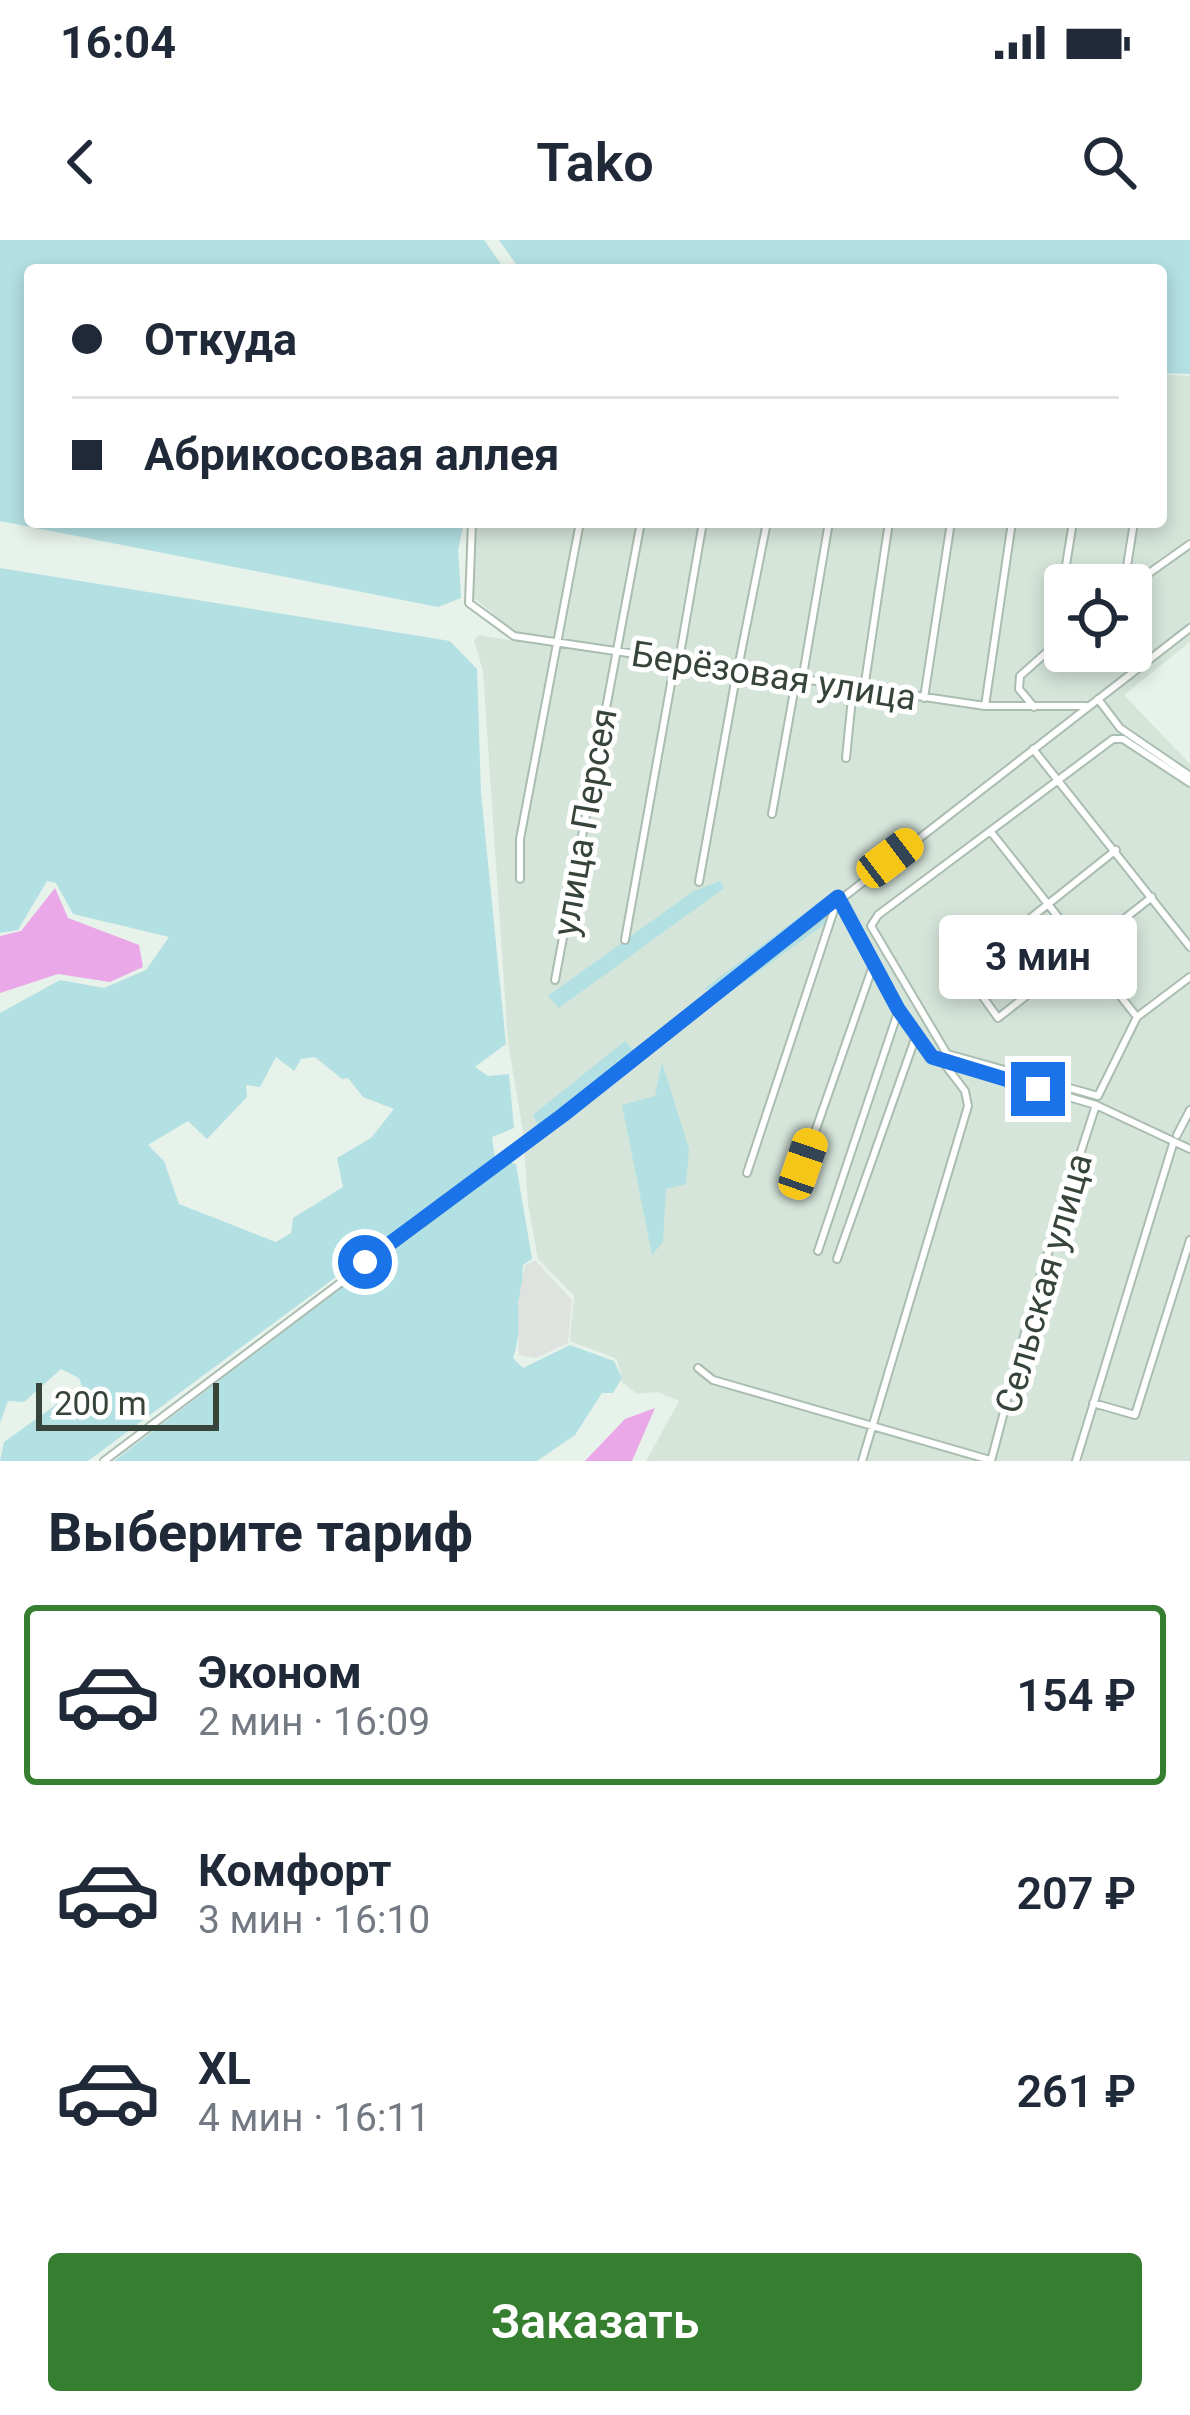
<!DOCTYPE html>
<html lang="ru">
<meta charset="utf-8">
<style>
body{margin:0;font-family:Roboto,sans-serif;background:#f6f6f7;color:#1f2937;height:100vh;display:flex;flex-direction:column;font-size:45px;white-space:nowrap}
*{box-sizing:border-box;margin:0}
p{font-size:39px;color:#747a83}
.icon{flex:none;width:66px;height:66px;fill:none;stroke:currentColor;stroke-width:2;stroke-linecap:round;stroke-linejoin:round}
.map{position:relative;height:1221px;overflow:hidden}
.drawer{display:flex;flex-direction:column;background:#fff;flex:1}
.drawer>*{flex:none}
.guide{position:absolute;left:24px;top:24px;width:1143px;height:264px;border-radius:12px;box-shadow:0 6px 18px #0003;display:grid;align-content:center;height:264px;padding:0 48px;background:#fff}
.tools{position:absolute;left:1044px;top:324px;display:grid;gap:24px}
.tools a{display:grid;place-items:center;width:108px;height:108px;border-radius:12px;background:#fff;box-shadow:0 6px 18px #0003;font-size:60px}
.scale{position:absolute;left:36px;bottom:30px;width:183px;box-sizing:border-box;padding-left:12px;border:6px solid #36443a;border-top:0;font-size:33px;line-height:42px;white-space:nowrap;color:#36443a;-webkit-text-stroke:9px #fff;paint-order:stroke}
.end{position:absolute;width:54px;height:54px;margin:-27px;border:15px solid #1a73e8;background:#fff;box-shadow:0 0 0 6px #fff}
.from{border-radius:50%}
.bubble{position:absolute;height:84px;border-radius:12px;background:#fff;box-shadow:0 6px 18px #0003;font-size:39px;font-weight:600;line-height:84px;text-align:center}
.car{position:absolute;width:36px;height:72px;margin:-36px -18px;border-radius:15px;box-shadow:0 0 9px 3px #0007;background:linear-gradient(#f5c518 24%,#345 0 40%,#f5c518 0 76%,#345 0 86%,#f5c518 0)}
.guide b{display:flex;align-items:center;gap:42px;height:114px;font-size:45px}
.guide b+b{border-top:3px solid #e0e1e3}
.guide i{width:30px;height:30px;background:#1f2937}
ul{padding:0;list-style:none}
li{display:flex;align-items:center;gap:36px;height:180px;margin:0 24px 18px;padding:0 24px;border:6px solid transparent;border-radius:12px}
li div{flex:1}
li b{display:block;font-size:45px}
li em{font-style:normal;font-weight:600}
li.selected{border-color:#367f30}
li>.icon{width:108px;height:108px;stroke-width:1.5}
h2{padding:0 48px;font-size:54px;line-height:144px}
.primary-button{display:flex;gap:24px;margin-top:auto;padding:24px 48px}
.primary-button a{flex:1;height:138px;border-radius:12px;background:#367f30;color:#fff;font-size:48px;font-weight:600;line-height:138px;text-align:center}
.status{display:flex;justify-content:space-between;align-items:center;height:84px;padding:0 60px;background:#fff;direction:ltr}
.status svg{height:33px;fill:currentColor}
header{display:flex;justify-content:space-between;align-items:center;height:156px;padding:0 48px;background:#fff;font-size:54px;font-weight:600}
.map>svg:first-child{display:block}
.residential{fill:#d5e5da;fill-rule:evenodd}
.green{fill:#b3e0e3;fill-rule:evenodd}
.parking{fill:#dee3df}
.water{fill:#eaa8e8}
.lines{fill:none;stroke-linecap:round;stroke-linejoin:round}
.minor-casing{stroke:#aabdb0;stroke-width:10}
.minor{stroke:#fff;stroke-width:6}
.route{stroke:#1a73e8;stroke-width:15}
.labels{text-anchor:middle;stroke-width:10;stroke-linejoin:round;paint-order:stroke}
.street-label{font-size:36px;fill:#36443a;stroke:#fff}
</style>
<div class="status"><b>16:04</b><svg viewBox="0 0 49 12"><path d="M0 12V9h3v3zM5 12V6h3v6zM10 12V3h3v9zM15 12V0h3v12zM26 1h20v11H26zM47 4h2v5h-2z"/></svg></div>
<header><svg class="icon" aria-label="back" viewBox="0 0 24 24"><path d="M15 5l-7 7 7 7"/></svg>Tako<svg class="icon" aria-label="search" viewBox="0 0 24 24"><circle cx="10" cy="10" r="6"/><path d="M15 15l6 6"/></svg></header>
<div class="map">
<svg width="1190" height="1221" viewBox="0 0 1190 1221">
<rect width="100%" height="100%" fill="#e7f2ea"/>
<!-- residential -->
<path class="residential" d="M1161,134L1190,136V402L1124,455L1190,524V1221H646L679,1161L657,1152L637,1154L623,1143L617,1119L570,1101L574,1056L538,1019L528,964L523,891L508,803L483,431L474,400L479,395L516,401L517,394L473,357L469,339L477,282H1161ZM1065,345H1131V411H1065Z"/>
<!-- green -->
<path class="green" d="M0,0H484L505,30H30V282H464L458,310L461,358L438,367L0,281Z
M499,0H1190V134L1161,133V30H520Z
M0,328L450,401L477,429L481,553L506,804L475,827L488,836L509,834L514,888L492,897L495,919L88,1221H0L4,1202L82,1146L79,1138L61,1129L24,1162L8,1161L0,1183V773L60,740L104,748L146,730L169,697L73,674L56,643L47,641L18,690L0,693ZM276,817L294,831L301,819L315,817L342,839L348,838L363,857L394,869L371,898L337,918L343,947L293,978L291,993L276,1002L179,964L164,921L148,905L188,881L207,899L247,857L246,845L260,847Z
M720,641L724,648L559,768L548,756L692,652Z
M819,662L829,681L732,751L704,749Z
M625,801L634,811L538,886L533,875Z
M662,822L689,909L686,944L666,949L663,1002L652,1015L622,865L655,856Z
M506,921L516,924L532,1019L523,1025C522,1049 521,1098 513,1118L523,1128L570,1105L614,1121L622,1138L613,1153H602L575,1195L537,1221H114Z"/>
<!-- parking -->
<path class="parking" d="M535,1020L572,1060L568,1103L536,1118L519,1115L518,1063L525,1025Z"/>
<!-- water -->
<path class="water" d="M55,648L68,678L139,705L143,727L110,742L58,734L0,753V696L21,691Z
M655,1168L632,1221H585L625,1179Z"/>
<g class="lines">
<defs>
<path id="minor" d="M472,282L469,363L514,396L985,466H1086
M1124,345L1134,282
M1131,346L1190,304
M1053,405L1073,282
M679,420L703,282
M738,428L767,282
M802,441L829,282
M864,449L889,282
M924,458L951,282
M1098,459L1120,488L1190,536
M985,466L1012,282
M1034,467L1019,449L1020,436L1065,396
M1033,509L1190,707
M846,518L853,448
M1190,543L1123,499H1113L878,675L871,686L947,814L1098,856L1137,777L1190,737
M772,574L796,440
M991,592L1137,777
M1116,610L969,727L968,736L998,778L1152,657
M520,639V599L580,282
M699,642L737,431
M838,657L899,769L932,817L1096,865L1190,909
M625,700L675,421
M555,740L641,282
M1177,895L1190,870
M747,933L837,661
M794,952L874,723
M818,1011L899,769
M837,1019L916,796
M698,1128L713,1140L990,1220
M1093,1163L1135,1175L1190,1000
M104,1221L563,875L1190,388
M862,1221L968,866L965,851L946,826
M991,1221L1037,1047L1096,865
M1076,1221L1173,904"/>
</defs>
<!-- minor casing -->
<use href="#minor" class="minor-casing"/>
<!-- minor -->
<use href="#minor" class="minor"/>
</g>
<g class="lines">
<!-- route -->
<path class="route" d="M365,1022L563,875L838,657L898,769L932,817L1038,849"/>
</g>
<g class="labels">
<!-- street labels -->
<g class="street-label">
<text transform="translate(774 435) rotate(9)" y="13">Берёзовая улица</text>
<text transform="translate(584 582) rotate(-80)" y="13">улица Персея</text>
<text transform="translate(1043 1043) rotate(-74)" y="13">Сельская улица</text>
</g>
</g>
</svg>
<div class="tools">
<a><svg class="icon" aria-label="locate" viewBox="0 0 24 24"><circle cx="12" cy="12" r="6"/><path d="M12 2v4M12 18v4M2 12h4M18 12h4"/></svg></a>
</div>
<div class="scale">200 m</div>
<i class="end from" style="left:365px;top:1022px"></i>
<i class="end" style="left:1038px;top:849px"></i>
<div class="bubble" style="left:939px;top:675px;width:198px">3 мин</div>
<i class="car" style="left:890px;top:618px;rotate:53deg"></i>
<i class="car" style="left:803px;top:924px;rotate:19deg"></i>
<div class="guide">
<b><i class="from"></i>Откуда</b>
<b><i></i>Абрикосовая аллея</b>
</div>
</div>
<section class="drawer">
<h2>Выберите тариф</h2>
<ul>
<li class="selected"><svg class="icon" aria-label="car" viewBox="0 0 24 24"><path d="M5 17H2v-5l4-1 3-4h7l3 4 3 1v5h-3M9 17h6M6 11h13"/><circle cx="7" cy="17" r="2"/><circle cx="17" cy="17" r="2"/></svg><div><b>Эконом</b><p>2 мин · 16:09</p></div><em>154 ₽</em></li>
<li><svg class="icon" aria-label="car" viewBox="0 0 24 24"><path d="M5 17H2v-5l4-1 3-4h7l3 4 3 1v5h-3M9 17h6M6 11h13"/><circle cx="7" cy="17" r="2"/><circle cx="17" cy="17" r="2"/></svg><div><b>Комфорт</b><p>3 мин · 16:10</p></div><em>207 ₽</em></li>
<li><svg class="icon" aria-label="car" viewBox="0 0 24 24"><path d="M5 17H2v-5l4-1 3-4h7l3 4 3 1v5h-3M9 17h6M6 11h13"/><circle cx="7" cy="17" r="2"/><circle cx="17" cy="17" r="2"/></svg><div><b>XL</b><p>4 мин · 16:11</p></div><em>261 ₽</em></li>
</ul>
<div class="primary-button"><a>Заказать</a></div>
</section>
